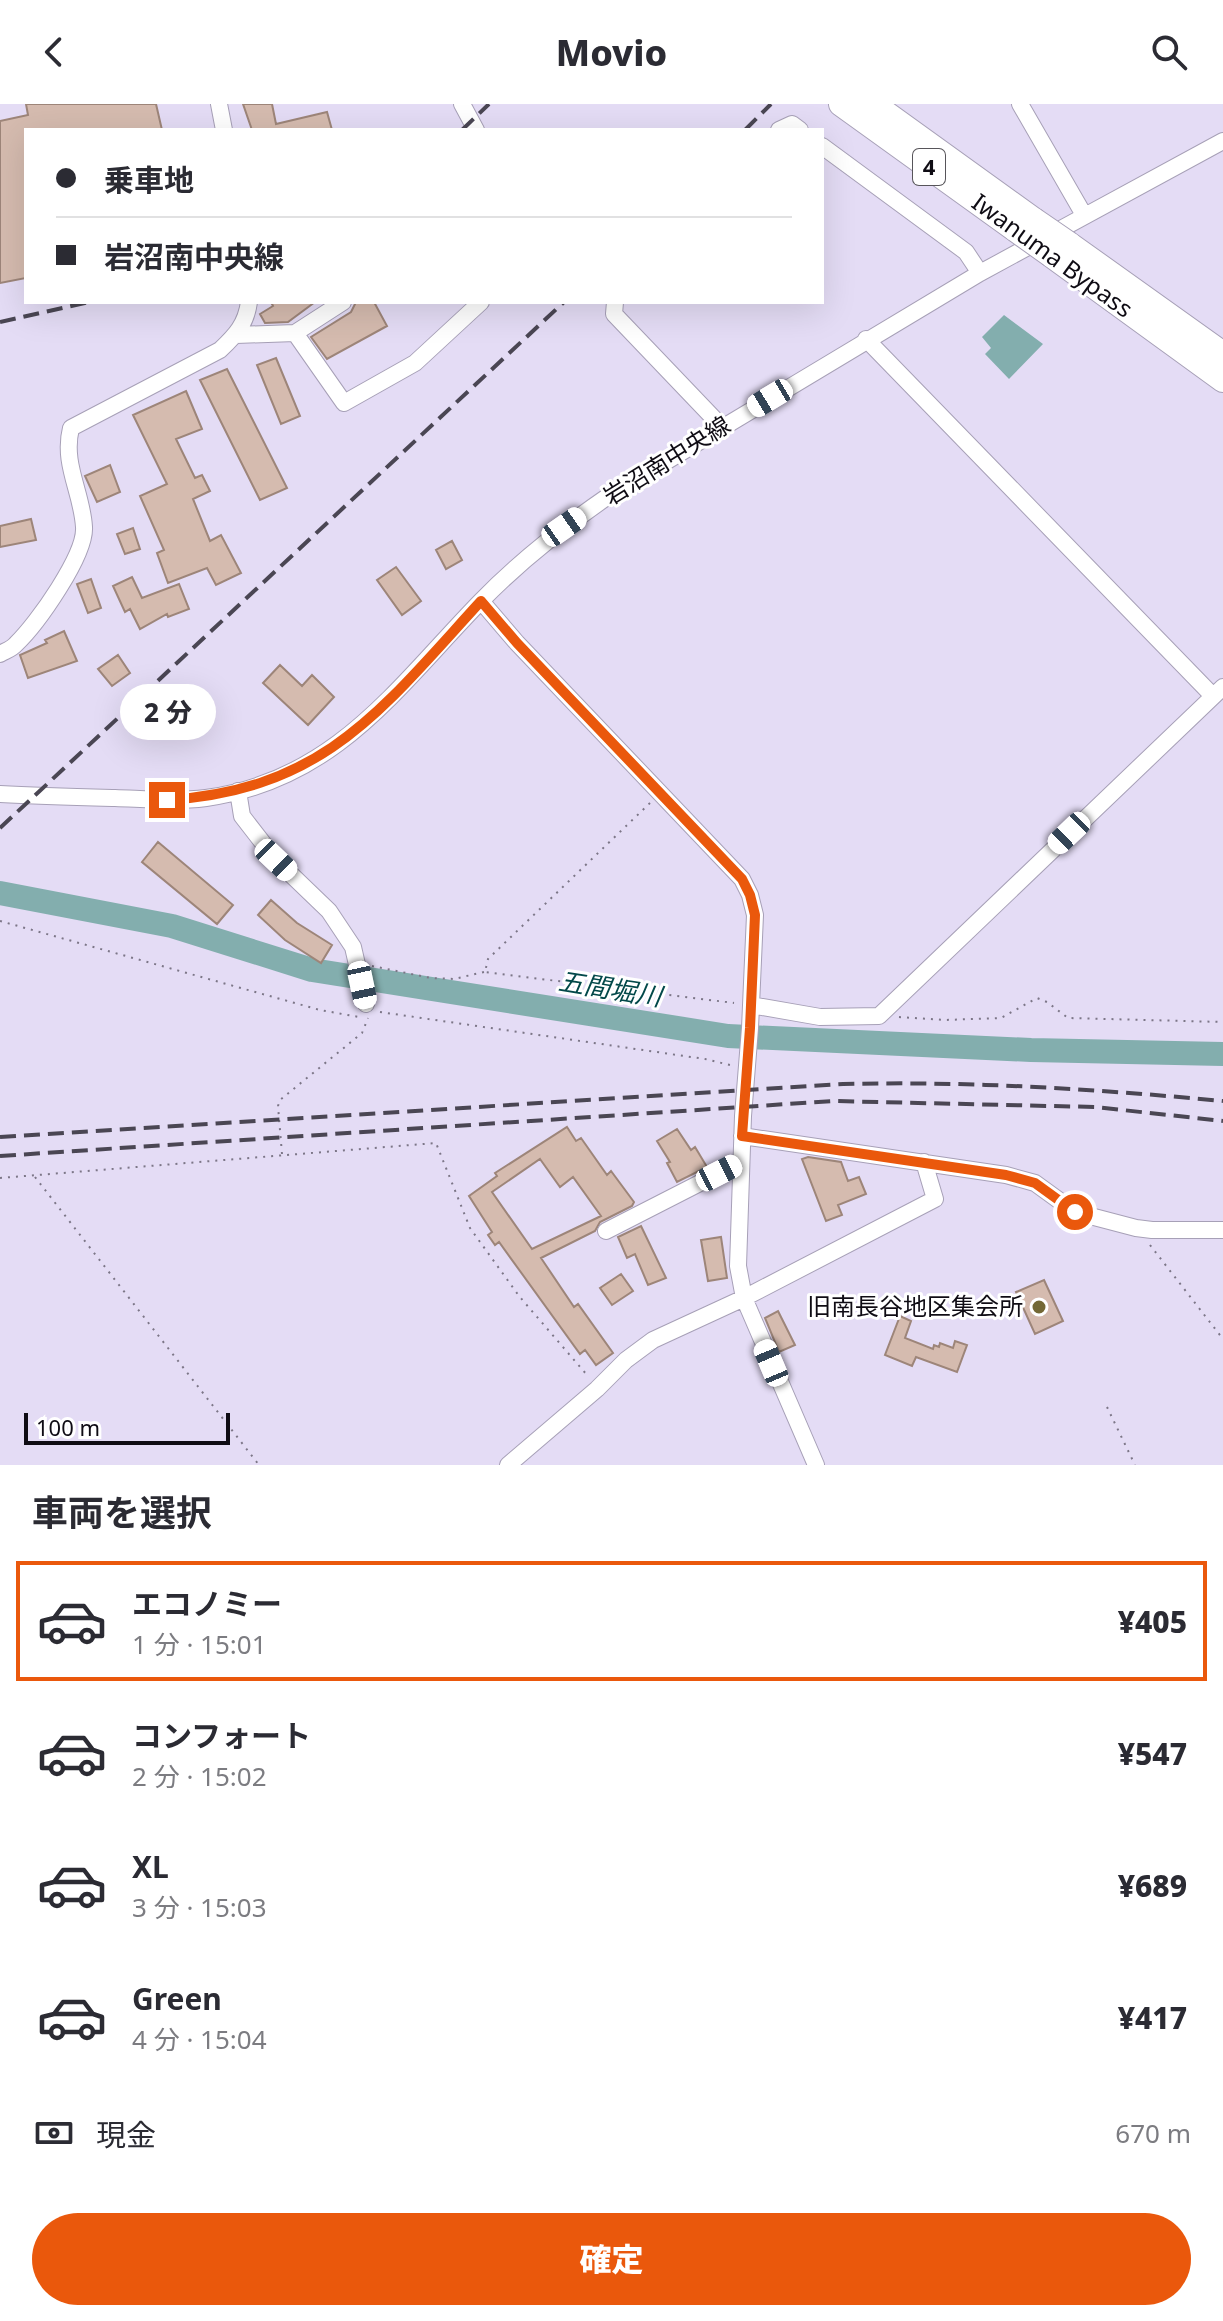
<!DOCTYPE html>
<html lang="ja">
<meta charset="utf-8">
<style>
body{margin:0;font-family:"Noto Sans","Noto Sans JP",sans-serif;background:#f7f7f7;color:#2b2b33;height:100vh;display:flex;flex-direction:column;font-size:30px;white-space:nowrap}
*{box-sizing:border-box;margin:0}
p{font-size:26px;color:#7c7c81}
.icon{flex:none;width:44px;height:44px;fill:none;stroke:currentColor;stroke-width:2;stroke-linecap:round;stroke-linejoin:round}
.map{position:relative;height:1361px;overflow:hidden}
.drawer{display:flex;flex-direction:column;background:#fff;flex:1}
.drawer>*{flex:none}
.guide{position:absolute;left:24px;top:24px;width:800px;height:176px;border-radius:0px;box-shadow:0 8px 32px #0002;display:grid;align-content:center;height:176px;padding:0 32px;background:#fff}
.scale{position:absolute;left:24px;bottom:20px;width:206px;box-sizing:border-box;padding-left:8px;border:4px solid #0f0c14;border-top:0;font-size:22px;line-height:28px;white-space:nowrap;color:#0f0c14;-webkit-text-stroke:6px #fff;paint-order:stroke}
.end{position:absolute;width:36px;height:36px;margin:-18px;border:10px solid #ea580c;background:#fff;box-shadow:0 0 0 4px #fff}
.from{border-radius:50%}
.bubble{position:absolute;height:56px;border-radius:28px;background:#fff;box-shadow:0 8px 32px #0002;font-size:26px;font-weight:800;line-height:56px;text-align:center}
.car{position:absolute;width:24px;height:48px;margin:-24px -12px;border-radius:10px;box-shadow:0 0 6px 2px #0007;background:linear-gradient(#fff 24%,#345 0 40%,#fff 0 76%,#345 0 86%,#fff 0)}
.guide b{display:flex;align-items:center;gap:28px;height:76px;font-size:30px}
.guide b+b{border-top:2px solid #e1e1e2}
.guide i{width:20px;height:20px;background:#2b2b33}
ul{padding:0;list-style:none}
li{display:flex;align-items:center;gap:24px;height:120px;margin:0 16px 12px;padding:0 16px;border:4px solid transparent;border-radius:0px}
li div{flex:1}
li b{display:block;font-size:30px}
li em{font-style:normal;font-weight:800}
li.active{border-color:#ea580c}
li>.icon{width:72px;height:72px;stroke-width:1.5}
h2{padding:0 32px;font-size:36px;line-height:96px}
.pay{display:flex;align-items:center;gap:20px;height:88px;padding:0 32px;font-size:30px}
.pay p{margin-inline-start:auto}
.button{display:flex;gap:16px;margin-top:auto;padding:16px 32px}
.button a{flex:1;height:92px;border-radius:48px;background:#ea580c;color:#fff;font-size:32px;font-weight:800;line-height:92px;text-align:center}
header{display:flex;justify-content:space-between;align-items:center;height:104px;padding:0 32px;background:#fff;font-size:36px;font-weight:800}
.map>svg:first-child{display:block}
.water{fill:#83aeae}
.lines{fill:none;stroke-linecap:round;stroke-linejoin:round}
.river{stroke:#83aeae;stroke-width:24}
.building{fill:#d5bbaf;stroke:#9d8579;stroke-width:2;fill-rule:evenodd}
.minor-casing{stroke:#a7a0b7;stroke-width:18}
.highway-casing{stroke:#a7a0b7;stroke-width:26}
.path{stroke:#7c7687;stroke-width:2;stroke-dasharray:2 6;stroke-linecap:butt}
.minor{stroke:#fff;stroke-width:16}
.highway{stroke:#fff;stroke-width:24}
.rail{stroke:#4a4653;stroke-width:4;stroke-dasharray:16 8;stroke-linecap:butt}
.highway-bridge-casing{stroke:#a7a0b7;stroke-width:26;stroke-linecap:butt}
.highway-bridge{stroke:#fff;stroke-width:24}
.route{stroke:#ea580c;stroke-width:10}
.poi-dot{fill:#736835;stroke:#fff;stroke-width:3}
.labels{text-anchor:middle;stroke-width:6;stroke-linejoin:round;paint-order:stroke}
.shield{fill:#fff;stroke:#57555a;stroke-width:2}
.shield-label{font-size:22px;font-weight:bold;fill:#0f0c14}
.street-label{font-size:24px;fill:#0f0c14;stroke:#fff}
.poi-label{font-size:24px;fill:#0f0c14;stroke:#fff;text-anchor:end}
.water-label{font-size:26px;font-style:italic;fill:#024849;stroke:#fff}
</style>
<header><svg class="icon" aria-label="back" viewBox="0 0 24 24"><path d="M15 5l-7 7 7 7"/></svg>Movio<svg class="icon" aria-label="search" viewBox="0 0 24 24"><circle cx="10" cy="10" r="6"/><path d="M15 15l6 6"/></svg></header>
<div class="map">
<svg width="1223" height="1361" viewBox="0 0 1223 1361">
<rect width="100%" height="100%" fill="#e4dcf5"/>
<!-- water -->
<path class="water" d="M1004,211L1043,240L1009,275L985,250L991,244L982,233Z"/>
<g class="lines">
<!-- river -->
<path class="river" d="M0,789L172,822L312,866L728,932L1031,946L1223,950"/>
</g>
<!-- building -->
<path class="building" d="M26,0H156L162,26H26V174L0,179V17L28,11Z
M243,0H272L276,20L327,8L332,26H252Z
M271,198H315L288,218L265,219L260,210L273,202Z
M356,198H374L387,222L327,255L311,233L351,208Z
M276,254L300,312L281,320L257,261Z
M227,265L287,384L260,396L200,276Z
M186,287L202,325L176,335L195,374L202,371L210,387L193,395L210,437L221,431L241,469L216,481L207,464L168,479L157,449L164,446L140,392L167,380L133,311Z
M110,361L120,388L97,398L85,372Z
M31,415L36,436L0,443V422Z
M133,424L140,445L125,450L117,430Z
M452,437L462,456L446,465L436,446Z
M396,463L421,497L402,511L377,476Z
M132,473L142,494L179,480L189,505L168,513L167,510L140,525L130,505L125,508L113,482Z
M91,475L101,504L88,509L77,480Z
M64,527L77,557L28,574L20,551L47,539L45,536Z
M118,551L130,569L112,582L98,565Z
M280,561L302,582L312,571L334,593L308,621L263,579Z
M158,738L233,801L217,820L142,758Z
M271,796L297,819L332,841L321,859L285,836L258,811Z
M567,1023L576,1037L581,1034L607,1071L611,1067L634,1098L632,1102L600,1118L595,1127L541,1154L574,1203L578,1200L613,1249L596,1261L585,1246L580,1250L499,1138L495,1141L488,1131L492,1128L469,1092L497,1072L495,1069ZM540,1055L560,1083L573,1073L601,1112L532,1145L492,1088Z
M677,1025L691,1046L695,1043L707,1063L677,1078L667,1059L670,1058L657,1037Z
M808,1053L841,1058L848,1077L859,1073L866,1090L838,1101L842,1111L826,1117L802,1055Z
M641,1122L666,1174L648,1181L635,1150L627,1154L618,1133Z
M721,1133L727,1174L708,1177L701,1136Z
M621,1170L633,1187L612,1201L600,1184Z
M1044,1176L1063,1217L1035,1230L1016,1188Z
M778,1207L795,1241L779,1248L765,1214Z
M900,1212L911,1217L905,1234L933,1245L934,1241L939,1243L940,1239L953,1244L955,1237L967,1241L957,1268L916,1253L912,1262L885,1251Z"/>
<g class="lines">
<defs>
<path id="minor" d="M219,0L224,26
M462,0L476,26
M1020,0L1084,111
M779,26L792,20L800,26
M822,42L966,148L980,169
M615,198L614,210L722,323
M295,229L343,198
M236,231L295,229L344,299L415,259L481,198
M866,235L1213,592
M481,497L517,539L742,775L750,791L755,811L750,924L743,1012L738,1162L744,1194L816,1361
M0,550C5,547 12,545 16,540C37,520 86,451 84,423C82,388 62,360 71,324L220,246C236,231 246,220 249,198
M238,687L242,712L276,756L329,807L353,843L366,900
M0,690C38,692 77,693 115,694C145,695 176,698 206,694C336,676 397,583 481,497C519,458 562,424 607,393L980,169L1223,37
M751,901L820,913L879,912L1223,583
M742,1032L1006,1071L1035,1079L1075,1108L1136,1124L1152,1126H1223
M606,1127L741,1058
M508,1361L597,1285L626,1256L653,1236L744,1194L935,1095L924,1058"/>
<path id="highway" d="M841,0L1016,126
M873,0L1034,116
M1069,140L1223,250
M1051,151L1223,276"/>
</defs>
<!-- minor casing -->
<use href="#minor" class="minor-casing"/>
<!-- highway casing -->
<use href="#highway" class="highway-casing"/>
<!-- path -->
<path class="path" d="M650,699L488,855L485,868L734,899
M0,817L320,906L359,913
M372,862L431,874L454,875L484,868
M380,908L705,955L730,961
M899,913L945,916L1001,914L1037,894L1047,898L1068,914L1223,918
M282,1050L278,1002L280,996L362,929L368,914
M35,1073L259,1361
M0,1074L436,1039L470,1124L519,1192L587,1271
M1150,1141L1223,1235
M1107,1303L1135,1361"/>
<!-- minor -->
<use href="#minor" class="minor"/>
<!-- highway -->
<use href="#highway" class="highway"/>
<!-- rail -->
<path class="rail" d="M462,26L489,0
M745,26L771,0
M0,218L89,198
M0,724L564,198
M0,1033L843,980C970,977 1096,985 1223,997
M0,1052L833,997L1095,1003L1223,1017"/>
<defs>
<path id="highway-bridge" d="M1034,116L1069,140
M1016,126L1051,151"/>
</defs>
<!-- highway-bridge casing -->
<use href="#highway-bridge" class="highway-bridge-casing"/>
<!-- highway-bridge -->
<use href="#highway-bridge" class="highway-bridge"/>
</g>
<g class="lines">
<!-- route -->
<path class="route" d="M167,696C325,686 382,605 481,497L517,539L742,775L750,791L755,811L750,924L742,1032L1006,1071L1035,1079L1075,1108"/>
</g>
<!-- markers -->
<circle class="poi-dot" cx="1039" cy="1203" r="8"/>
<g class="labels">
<!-- shield labels -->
<rect class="shield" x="913" y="45" width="32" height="36" rx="6"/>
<g class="shield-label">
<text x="929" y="71">4</text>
</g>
<!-- street labels -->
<g class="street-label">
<text transform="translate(1052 152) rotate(36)" y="8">Iwanuma Bypass</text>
<text transform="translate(667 357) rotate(-32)" y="8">岩沼南中央線</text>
</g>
<!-- poi labels -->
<g class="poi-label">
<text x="1023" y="1211">旧南長谷地区集会所</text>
</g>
<!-- water labels -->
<g class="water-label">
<text transform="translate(610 885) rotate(9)" y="9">五間堀川</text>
</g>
</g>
</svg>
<div class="scale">100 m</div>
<i class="end from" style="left:1075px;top:1108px"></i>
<i class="end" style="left:167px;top:696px"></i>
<div class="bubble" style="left:120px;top:580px;width:96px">2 分</div>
<i class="car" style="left:770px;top:294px;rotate:239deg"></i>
<i class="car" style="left:564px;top:423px;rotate:55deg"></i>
<i class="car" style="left:1069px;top:729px;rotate:226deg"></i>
<i class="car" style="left:276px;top:756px;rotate:134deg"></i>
<i class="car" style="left:362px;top:881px;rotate:168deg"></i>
<i class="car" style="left:719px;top:1069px;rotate:63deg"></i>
<i class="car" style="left:771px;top:1259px;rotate:337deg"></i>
<div class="guide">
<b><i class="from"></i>乗車地</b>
<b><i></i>岩沼南中央線</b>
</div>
</div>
<section class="drawer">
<h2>車両を選択</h2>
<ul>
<li class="active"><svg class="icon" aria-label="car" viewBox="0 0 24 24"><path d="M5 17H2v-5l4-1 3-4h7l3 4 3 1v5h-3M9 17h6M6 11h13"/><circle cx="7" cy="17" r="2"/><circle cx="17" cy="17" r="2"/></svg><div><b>エコノミー</b><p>1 分 · 15:01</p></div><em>¥405</em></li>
<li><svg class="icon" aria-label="car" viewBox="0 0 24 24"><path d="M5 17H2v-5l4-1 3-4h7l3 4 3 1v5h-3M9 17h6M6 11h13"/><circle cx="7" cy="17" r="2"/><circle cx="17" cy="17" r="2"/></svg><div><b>コンフォート</b><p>2 分 · 15:02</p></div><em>¥547</em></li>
<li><svg class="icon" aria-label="car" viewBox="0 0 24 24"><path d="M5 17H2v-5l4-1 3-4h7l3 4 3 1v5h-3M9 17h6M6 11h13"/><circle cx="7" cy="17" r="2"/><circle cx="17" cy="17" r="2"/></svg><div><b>XL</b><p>3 分 · 15:03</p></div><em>¥689</em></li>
<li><svg class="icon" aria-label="car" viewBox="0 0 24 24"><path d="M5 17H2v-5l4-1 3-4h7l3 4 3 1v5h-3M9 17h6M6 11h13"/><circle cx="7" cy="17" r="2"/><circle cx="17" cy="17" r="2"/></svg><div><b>Green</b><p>4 分 · 15:04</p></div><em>¥417</em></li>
</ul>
<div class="pay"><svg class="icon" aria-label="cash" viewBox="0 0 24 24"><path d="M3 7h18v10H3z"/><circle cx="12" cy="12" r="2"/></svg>現金<p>670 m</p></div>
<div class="button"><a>確定</a></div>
</section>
